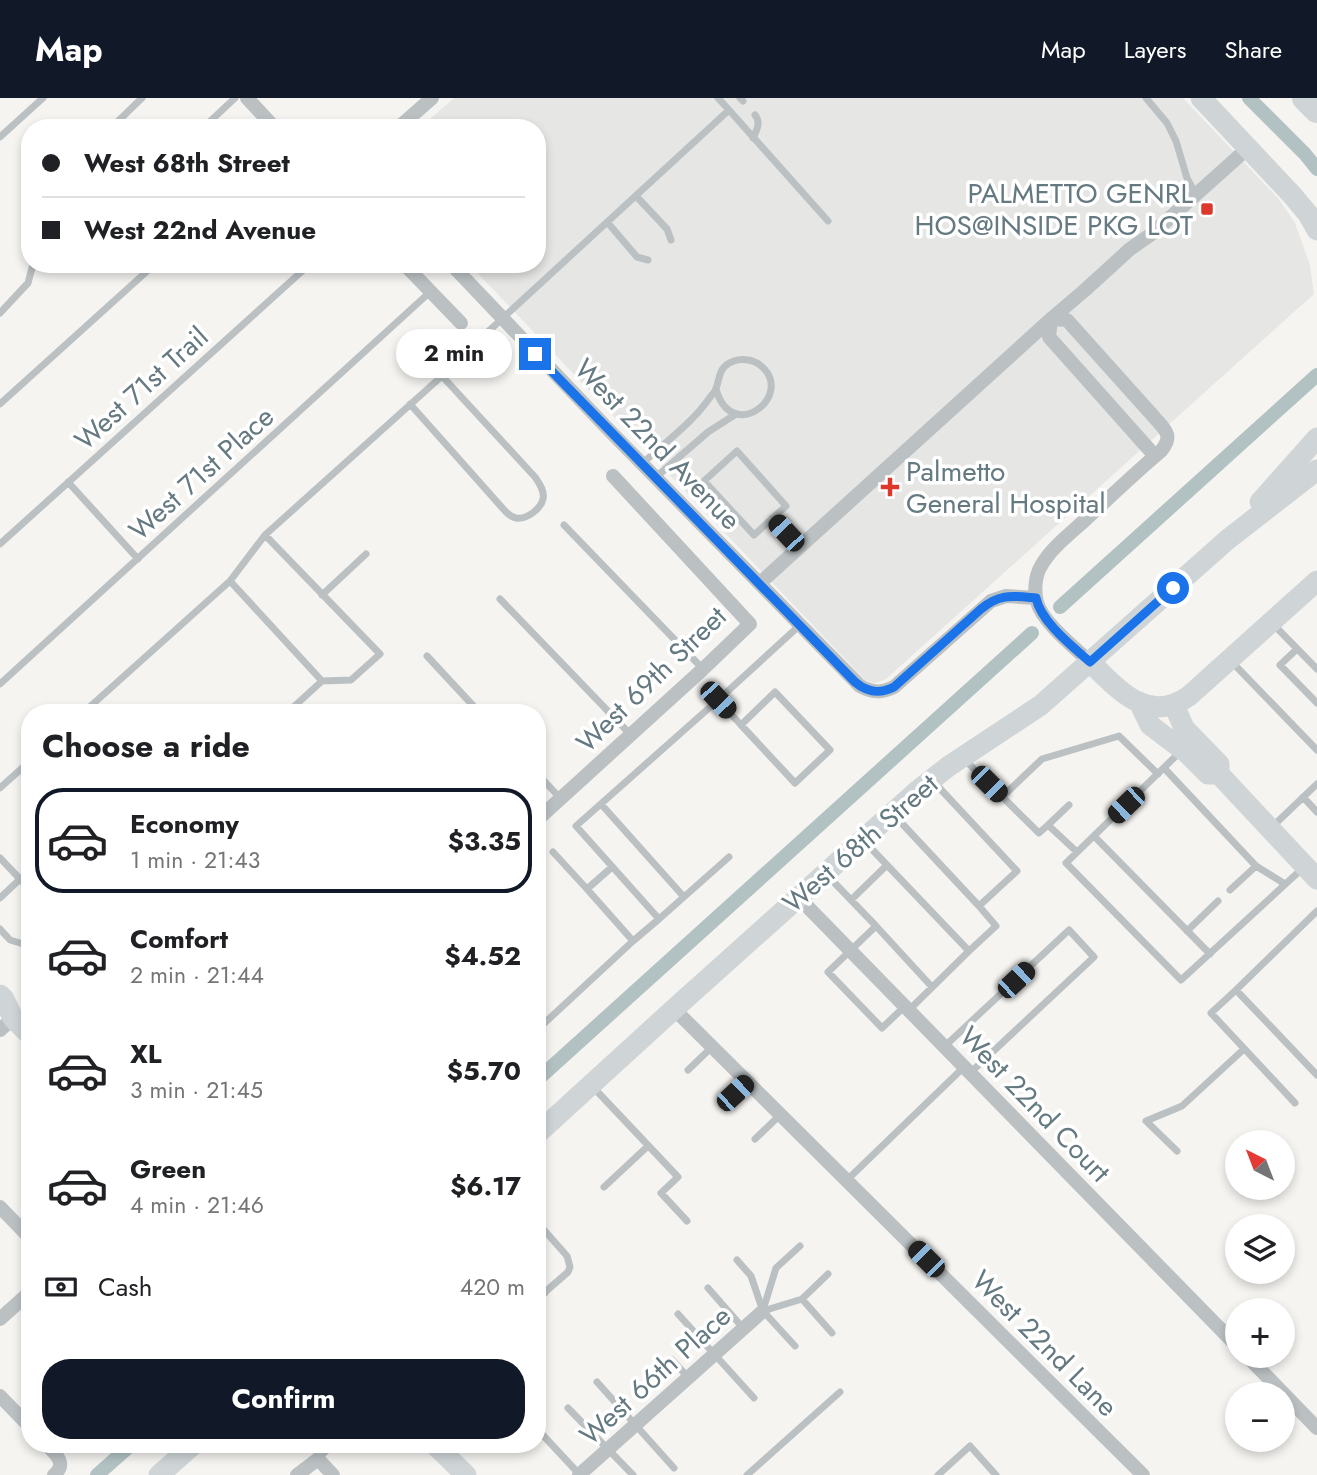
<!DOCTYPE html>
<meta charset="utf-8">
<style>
body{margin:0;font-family:Jost,sans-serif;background:#f6f6f6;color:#202124;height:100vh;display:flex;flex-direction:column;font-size:26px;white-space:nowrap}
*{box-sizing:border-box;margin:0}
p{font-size:23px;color:#757577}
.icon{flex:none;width:38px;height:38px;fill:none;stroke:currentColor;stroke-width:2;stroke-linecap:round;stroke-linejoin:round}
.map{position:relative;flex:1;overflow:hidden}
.drawer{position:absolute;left:21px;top:606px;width:525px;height:749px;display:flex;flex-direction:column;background:#fff;border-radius:28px;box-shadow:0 4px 10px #0003}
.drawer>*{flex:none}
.guide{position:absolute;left:21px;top:21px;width:525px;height:154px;border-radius:28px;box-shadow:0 4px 10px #0003;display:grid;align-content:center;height:154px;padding:0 21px;background:#fff}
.needle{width:46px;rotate:318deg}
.tools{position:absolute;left:1225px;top:1032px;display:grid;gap:14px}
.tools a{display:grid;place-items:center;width:70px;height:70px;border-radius:50%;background:#fff;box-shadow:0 4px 10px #0003;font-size:35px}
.end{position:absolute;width:32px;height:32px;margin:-16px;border:9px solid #1a73e8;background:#fff;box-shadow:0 0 0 4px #fff}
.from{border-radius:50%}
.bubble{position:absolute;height:49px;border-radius:24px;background:#fff;box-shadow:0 4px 10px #0003;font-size:23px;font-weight:700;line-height:49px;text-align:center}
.car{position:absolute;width:21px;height:42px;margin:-21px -10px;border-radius:9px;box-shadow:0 0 5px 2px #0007;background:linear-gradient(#222 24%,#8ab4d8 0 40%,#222 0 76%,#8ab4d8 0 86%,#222 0)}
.guide b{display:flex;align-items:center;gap:24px;height:66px;font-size:26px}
.guide b+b{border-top:2px solid #e0e0e0}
.guide i{width:18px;height:18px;background:#202124}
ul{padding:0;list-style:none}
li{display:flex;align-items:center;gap:21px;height:105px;margin:0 14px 10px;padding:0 7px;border:4px solid transparent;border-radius:28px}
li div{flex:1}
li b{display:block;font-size:26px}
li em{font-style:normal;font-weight:700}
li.current{border-color:#111827}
li>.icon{width:63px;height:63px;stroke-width:1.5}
h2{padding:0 21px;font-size:32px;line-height:84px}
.pay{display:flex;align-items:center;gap:18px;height:77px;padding:0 21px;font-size:26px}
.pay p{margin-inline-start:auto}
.primary-button{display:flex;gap:14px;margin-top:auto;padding:14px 21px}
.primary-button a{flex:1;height:80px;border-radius:28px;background:#111827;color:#fff;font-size:28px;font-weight:700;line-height:80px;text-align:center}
header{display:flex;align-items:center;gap:42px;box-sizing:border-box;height:98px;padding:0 35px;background:#111827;color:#fff}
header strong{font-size:33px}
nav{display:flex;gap:38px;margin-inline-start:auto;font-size:24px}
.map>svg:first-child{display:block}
.built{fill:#e6e6e5}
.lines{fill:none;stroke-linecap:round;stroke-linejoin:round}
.canal{stroke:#b2c2c3;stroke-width:14}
.lane{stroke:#bbc1c3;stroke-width:7}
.street{stroke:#bbc1c3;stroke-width:14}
.secondary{stroke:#cfd5d7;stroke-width:21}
.highway{stroke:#cfd5d7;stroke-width:26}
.route{stroke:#1a73e8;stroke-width:9}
.poi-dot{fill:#dc382b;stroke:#fff;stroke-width:2.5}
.labels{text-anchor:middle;stroke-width:7;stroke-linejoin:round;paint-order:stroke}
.poi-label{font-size:28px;fill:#657981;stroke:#fff;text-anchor:end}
.street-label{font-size:28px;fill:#657981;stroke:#fff}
</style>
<header>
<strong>Map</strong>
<nav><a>Map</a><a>Layers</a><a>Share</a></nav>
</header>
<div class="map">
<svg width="1317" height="1377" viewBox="0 0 1317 1377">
<rect width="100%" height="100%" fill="#f5f4f1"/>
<!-- built -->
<path class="built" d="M454,0H1183L1278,100L1295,125L1310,167L1314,196L886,581L875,585L865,582L469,166H537V30H420Z"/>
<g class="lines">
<!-- canal -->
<path class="canal" d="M1249,0L1305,56L1317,71
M1060,509L1317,277
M537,982L1032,535
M97,1377L132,1346"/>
<!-- lane -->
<path class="lane" d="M740,0L743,3
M1146,0L1167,25L1176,43L1187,80L1196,97
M729,12L828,123
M111,30L142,0
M203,30L235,0
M0,39L43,0
M753,40C757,32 761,24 755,17
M636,98L667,131L671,142
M608,125L637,159L648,162
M0,215L28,185L33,166
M0,306L155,166
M410,306L506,414C509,417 512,419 516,420C526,422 541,411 543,401C545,393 539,385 535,379L442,278
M737,353L786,408L754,437L704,383Z
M642,366C664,345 691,326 708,302C710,299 713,296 715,293C721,280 717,269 734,263C742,260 754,262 760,267C797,296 732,348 716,291
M656,379L708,334L736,316
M68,384L138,461
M772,420L798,449
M564,427L703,571
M265,437L380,556L351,582L322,583
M0,446L310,166
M230,483L265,437L442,278L480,241L729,12L718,0
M322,497L366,456
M500,501L630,636
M1272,525L1317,571
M1297,551L1280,567L1317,605
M427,558L479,614
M1230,562L1317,652
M0,586L430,194
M718,602L741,627L775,594L830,652L795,685L741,627
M84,614L230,483L322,583L288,614
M1181,653L1066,765L1181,882L1304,769
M965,662L1039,735L1048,727L1077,754
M1164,670L1256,768
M537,675L560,700
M0,690L30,663
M1002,699L1042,661L1119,638L1158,676
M1303,699L1317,714
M601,706L684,799
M895,718L979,808L1017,773L932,682
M1048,727L1069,707
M1271,730L1317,686
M1094,738L1210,856
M865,744L969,853L909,912
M553,754L587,791L612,769
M729,759L659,821L576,728L718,602L800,527
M0,760L20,781L0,800
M826,776L876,828L828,874L882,930L905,908
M20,781L30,792
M587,791L633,843L659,821
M1230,792L1256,768L1285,786
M851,802L887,767
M1317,813L1236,892L1317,977
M876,828L932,889
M0,831L10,842L30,848
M1187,833L1218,803
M969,853L996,828L979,808
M1236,892L1211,915L1295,1005
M537,932L633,843
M945,948L1069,832L1094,859L970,975
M688,972L712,949
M592,988L678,1079L661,1095L687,1123
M722,1007L747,984
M755,1041L780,1017
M1177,1053L1146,1023L1182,1008L1244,951
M847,1082L964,969
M604,1089L648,1048
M537,1124L567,1158L570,1169L568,1174L537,1201
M737,1162L751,1178L763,1213L795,1248
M537,1187L545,1195
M708,1190L743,1230
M802,1201L828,1176
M763,1212L776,1170L800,1148
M763,1213L802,1201L832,1235
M678,1216L754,1300
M672,1262L688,1279
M597,1284L674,1370
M568,1310L633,1377
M540,1334L580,1377
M318,1361L333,1346
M747,1377L840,1294
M938,1377L970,1348L996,1377"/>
<!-- street -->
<path class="street" d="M247,0L275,30
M398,30L432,0
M404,166L461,225
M451,166L607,330L860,588C873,595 882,595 894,589L991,503L1006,498L1036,500
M1051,221L1067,222L1154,319C1165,332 1174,337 1161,353C1135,375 1110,399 1085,422C1071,435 1051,450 1041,468C1035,478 1034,493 1037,504C1042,524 1075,550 1090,564
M1051,221L1049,239L1155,358
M760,485L1051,221L1085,192L1130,151L1153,135L1248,50
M537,722L703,571L750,526L613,378
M798,799L1237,1248
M674,911L1143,1377
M0,932L13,920
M0,1109L30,1140
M0,1221L30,1194
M1247,1258L1317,1330
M0,1298L30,1329
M46,1346C55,1356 68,1365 54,1377
M297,1377L318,1361L333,1377
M579,1377L763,1213"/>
<!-- secondary -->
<path class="secondary" d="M1201,0L1293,98L1308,116L1317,132
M1260,404L1317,340
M1090,564C1119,592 1148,627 1189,598L1317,483
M1139,604L1150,627L1187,655L1208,676H1219L1317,781
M1174,607L1184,630L1219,666V676
M0,897L4,901L13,920L30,937
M537,1036L674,911L917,693L949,668L1041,607L1227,442L1317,372
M434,1346L466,1377
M159,1377L194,1346"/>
<!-- highway -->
<path class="highway" d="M1305,0L1317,12"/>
</g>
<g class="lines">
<!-- route -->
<path class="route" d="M535,256L855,584C868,595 880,596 894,589L981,511C1000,495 1013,498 1036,500C1041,524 1072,548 1090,564L1173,490"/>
</g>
<!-- markers -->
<g class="poi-dot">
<rect x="1200" y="104" width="14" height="14" rx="3.5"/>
<path d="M886.5 378.5h7v7h7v7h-7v7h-7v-7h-7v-7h7z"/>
</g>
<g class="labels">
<!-- poi labels -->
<g class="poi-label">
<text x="1193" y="105">PALMETTO GENRL<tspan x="1193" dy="32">HOS@INSIDE PKG LOT</tspan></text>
<text x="906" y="383" text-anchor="start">Palmetto<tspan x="906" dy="32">General Hospital</tspan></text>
</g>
<!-- street labels -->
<g class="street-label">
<text transform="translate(141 290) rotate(-42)" y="10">West 71st Trail</text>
<text transform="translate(658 346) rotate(46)" y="10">West 22nd Avenue</text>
<text transform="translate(201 375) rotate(-42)" y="10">West 71st Place</text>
<text transform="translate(651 581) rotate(-44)" y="10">West 69th Street</text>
<text transform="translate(860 745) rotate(-41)" y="10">West 68th Street</text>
<text transform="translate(1035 1006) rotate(46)" y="10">West 22nd Court</text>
<text transform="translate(1045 1245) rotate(45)" y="10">West 22nd Lane</text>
<text transform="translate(655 1277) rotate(-42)" y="10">West 66th Place</text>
</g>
</g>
</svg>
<div class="tools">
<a><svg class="needle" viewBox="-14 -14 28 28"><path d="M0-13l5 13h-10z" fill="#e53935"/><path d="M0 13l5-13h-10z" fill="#757577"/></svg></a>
<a><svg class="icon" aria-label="layers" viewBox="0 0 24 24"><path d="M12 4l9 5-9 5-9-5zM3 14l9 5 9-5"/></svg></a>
<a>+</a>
<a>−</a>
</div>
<i class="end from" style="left:1173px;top:490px"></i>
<i class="end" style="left:535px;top:256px"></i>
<div class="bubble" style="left:396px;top:231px;width:116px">2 min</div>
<i class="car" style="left:786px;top:435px;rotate:317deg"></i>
<i class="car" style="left:718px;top:602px;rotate:137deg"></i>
<i class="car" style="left:989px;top:686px;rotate:135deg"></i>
<i class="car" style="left:1126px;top:707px;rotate:226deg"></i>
<i class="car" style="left:1016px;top:882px;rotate:47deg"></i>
<i class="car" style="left:735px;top:995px;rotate:47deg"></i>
<i class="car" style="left:926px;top:1161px;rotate:315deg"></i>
<div class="guide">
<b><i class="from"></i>West 68th Street</b>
<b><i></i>West 22nd Avenue</b>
</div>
<section class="drawer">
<h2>Choose a ride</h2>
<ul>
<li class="current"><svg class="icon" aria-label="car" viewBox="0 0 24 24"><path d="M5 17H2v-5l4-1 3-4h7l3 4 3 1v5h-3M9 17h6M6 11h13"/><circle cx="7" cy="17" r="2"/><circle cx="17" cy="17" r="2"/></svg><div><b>Economy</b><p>1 min · 21:43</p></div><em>$3.35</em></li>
<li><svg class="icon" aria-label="car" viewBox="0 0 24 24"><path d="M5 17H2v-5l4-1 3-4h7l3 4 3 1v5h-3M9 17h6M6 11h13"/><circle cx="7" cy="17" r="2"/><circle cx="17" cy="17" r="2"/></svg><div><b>Comfort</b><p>2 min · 21:44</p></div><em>$4.52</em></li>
<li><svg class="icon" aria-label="car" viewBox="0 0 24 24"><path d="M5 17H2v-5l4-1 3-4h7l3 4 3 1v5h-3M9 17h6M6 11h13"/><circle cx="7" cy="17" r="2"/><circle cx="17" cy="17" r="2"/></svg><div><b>XL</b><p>3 min · 21:45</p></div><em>$5.70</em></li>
<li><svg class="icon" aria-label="car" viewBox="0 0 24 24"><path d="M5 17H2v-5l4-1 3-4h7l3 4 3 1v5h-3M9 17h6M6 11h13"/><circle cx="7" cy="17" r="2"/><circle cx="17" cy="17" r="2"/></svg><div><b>Green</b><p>4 min · 21:46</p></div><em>$6.17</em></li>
</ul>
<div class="pay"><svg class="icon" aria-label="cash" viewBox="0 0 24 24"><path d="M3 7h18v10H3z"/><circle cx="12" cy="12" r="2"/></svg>Cash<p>420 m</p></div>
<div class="primary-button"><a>Confirm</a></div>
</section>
</div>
